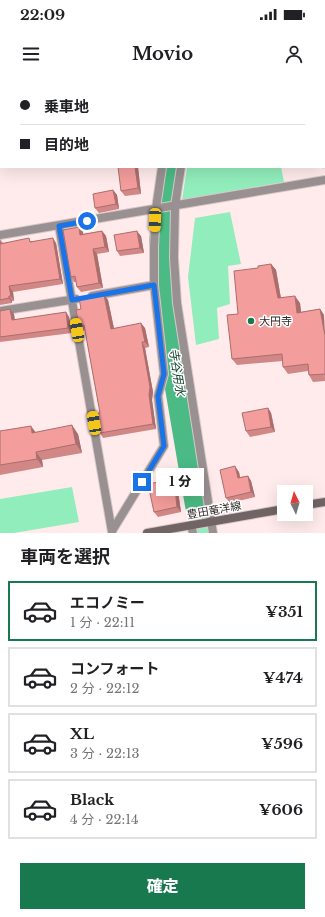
<!DOCTYPE html>
<html lang="ja">
<meta charset="utf-8">
<style>
body{margin:0;font-family:"Libre Baskerville","Noto Sans JP",serif;background:#f2f2f2;color:#202124;height:100vh;display:flex;flex-direction:column;font-size:15px;white-space:nowrap}
*{box-sizing:border-box;margin:0}
p{font-size:13px;color:#757577}
.icon{flex:none;width:22px;height:22px;fill:none;stroke:currentColor;stroke-width:2;stroke-linecap:round;stroke-linejoin:round}
.map{position:relative;height:453px;overflow:hidden}
.side{display:flex;flex-direction:column;background:#fff;flex:1}
.side>*{flex:none}
.top-card{position:absolute;left:0px;top:0px;width:325px;height:88px;box-shadow:0 4px 16px #0002;display:grid;align-content:center;height:88px;padding:0 20px;background:#fff}
.needle{width:26px;rotate:355deg}
.fabs{position:absolute;left:277px;top:405px;display:grid;gap:8px}
.fabs a{display:grid;place-items:center;width:36px;height:36px;border-radius:0px;background:#fff;box-shadow:0 4px 16px #0002;font-size:20px}
.end{position:absolute;width:18px;height:18px;margin:-9px;border:5px solid #1a73e8;background:#fff;box-shadow:0 0 0 2px #fff}
.from{border-radius:50%}
.bubble{position:absolute;height:28px;border-radius:0px;background:#fff;box-shadow:0 4px 16px #0002;font-size:13px;font-weight:800;line-height:28px;text-align:center}
.car{position:absolute;width:12px;height:24px;margin:-12px -6px;border-radius:5px;box-shadow:0 0 3px 1px #0007;background:linear-gradient(#f5c518 24%,#345 0 40%,#f5c518 0 76%,#345 0 86%,#f5c518 0)}
.top-card b{display:flex;align-items:center;gap:14px;height:38px;font-size:15px}
.top-card b+b{border-top:1px solid #e0e0e0}
.top-card i{width:10px;height:10px;background:#202124}
ul{padding:0;list-style:none}
li{display:flex;align-items:center;gap:12px;height:60px;margin:0 8px 6px;padding:0 12px;border:2px solid #e0e0e0;border-radius:0px}
li div{flex:1}
li b{display:block;font-size:15px}
li em{font-style:normal;font-weight:800}
li.on{border-color:#18784e}
li>.icon{width:36px;height:36px;stroke-width:1.5}
h2{padding:0 20px;font-size:18px;line-height:48px}
.action{display:flex;gap:8px;margin-top:auto;padding:8px 20px}
.action a{flex:1;height:46px;border-radius:0px;background:#18784e;color:#fff;font-size:16px;font-weight:800;line-height:46px;text-align:center}
.status{display:flex;justify-content:space-between;align-items:center;height:28px;padding:0 20px;background:#fff;direction:ltr}
.status svg{height:11px;fill:currentColor}
header{display:flex;justify-content:space-between;align-items:center;height:52px;padding:0 20px;background:#fff;font-size:18px;font-weight:800}
.map>svg:first-child{display:block}
.green{fill:#91edbb}
.lines{fill:none;stroke-linecap:round;stroke-linejoin:round}
.river{stroke:#4bba84;stroke-width:26}
.minor-casing{stroke:#dac8c8;stroke-width:10}
.tertiary-casing{stroke:#dac8c8;stroke-width:10}
.secondary-casing{stroke:#dac8c8;stroke-width:10}
.minor{stroke:#999191;stroke-width:8}
.tertiary{stroke:#999191;stroke-width:8}
.secondary{stroke:#706564;stroke-width:8}
.wall{fill:#d18786}
.shaded-wall{fill:#aa6e6d}
.building{fill:#f39d9c;stroke:#aa6e6d}
.route{stroke:#1a73e8;stroke-width:5}
.poi-dot{fill:#18784e;stroke:#fff;stroke-width:1.5}
.labels{text-anchor:middle;stroke-width:3;stroke-linejoin:round;paint-order:stroke}
.poi-label{font-size:11px;fill:#312a2a;stroke:#fff;text-anchor:start}
.street-label{font-size:11px;fill:#312a2a;stroke:#fff}
.water-label{font-size:12px;font-style:italic;fill:#103f29;stroke:#fff}
</style>
<div class="status"><b>22:09</b><svg viewBox="0 0 49 12"><path d="M0 12V9h3v3zM5 12V6h3v6zM10 12V3h3v9zM15 12V0h3v12zM26 1h20v11H26zM47 4h2v5h-2z"/></svg></div>
<header><svg class="icon" aria-label="menu" viewBox="0 0 24 24"><path d="M4 6h16M4 12h16M4 18h16"/></svg>Movio<svg class="icon" aria-label="person" viewBox="0 0 24 24"><circle cx="12" cy="8" r="4"/><path d="M4 21q1-7 8-7t8 7"/></svg></header>
<div class="map">
<svg width="325" height="453" viewBox="0 0 325 453">
<rect width="100%" height="100%" fill="#ffebeb"/>
<!-- green -->
<path class="green" d="M208,0H300L208,1Z
M166,87H181L175,186L214,453H193L169,293L159,214L158,151Z
M187,87H281L284,102L182,120Z
M230,132L241,184L228,186L230,224L217,228L219,259L196,265L188,197L195,138Z
M72,407L79,442L14,453H0V419Z"/>
<g class="lines">
<!-- river -->
<path class="river" d="M182,1L183,0
M171,87L162,161V196L169,255L198,425"/>
<defs>
<path id="minor" d="M174,1V0
M59,146L112,452
M0,155L325,100
M92,216L154,205
M0,231L76,219
M191,445L193,453
M112,451L164,366L158,316L164,294L154,205V167L156,128L162,87"/>
<path id="tertiary" d="M194,1V0
M181,87L175,126L174,178L177,223L213,453"/>
<path id="secondary" d="M306,425L325,422
M147,453L284,429"/>
</defs>
<!-- minor casing -->
<use href="#minor" class="minor-casing"/>
<!-- tertiary casing -->
<use href="#tertiary" class="tertiary-casing"/>
<!-- secondary casing -->
<use href="#secondary" class="secondary-casing"/>
<!-- minor -->
<use href="#minor" class="minor"/>
<!-- tertiary -->
<use href="#tertiary" class="tertiary"/>
<!-- secondary -->
<use href="#secondary" class="secondary"/>
</g>
<!-- wall -->
<path class="wall" d="M99,87H110L100,88Z
M138,87L141,114L125,116L121,111Z
M113,110L117,115L119,129L99,133L95,128Z
M79,147L83,152V154L102,151L106,156L109,172L97,174L103,208L81,212L77,207L76,202H74L71,197Z
M141,156L144,173L120,176L117,171Z
M0,159L3,163L32,161L56,163L63,204L13,212L14,221H12V223L0,225Z
M271,184L276,190L281,218L300,223L301,232L320,229L324,235L325,301L313,302L309,295L308,291L288,294L283,287V281L237,285L232,279L238,234L258,188Z
M102,215H104L108,220L114,248H145L149,267L145,268L153,312L152,320L156,349L103,358L100,353V333L85,250L83,251L79,246L81,229Z
M0,231L14,234L15,240L66,232L69,237L72,253L0,262Z
M268,328L271,333L275,352L250,357L246,351Z
M0,351L78,354L82,373L42,380L43,387L0,395Z
M239,392L240,397L248,396L251,401L255,417L230,423L226,418Z
M174,399L177,404L181,432L158,437L154,432Z"/>
<!-- shaded-wall -->
<path class="shaded-wall" d="M135,87H138L141,114L138,108Z
M113,110L117,115L119,129L116,124Z
M79,147L83,152L84,160L80,155Z
M102,151L106,156L109,172L105,167Z
M137,151L141,156L144,173L140,168Z
M53,158L56,163L63,204L60,199Z
M93,169L97,174L103,208L99,203Z
M271,184L276,190L282,225L278,218Z
M9,206L13,212L14,221L11,216Z
M104,215L108,220L115,254L111,249Z
M9,216L12,221V223L9,218Z
M295,216L300,223L302,240L297,233Z
M10,229L14,234L15,245L12,240Z
M320,229L324,235L325,256Z
M66,232L69,237L72,253L68,248Z
M141,243L145,248L149,267L145,262Z
M142,262L145,268L153,312L152,320L156,349L153,344Z
M268,328L271,333L275,352L271,347Z
M72,345L78,354L82,373L76,364Z
M31,346L37,354L32,353Z
M36,372L42,380L43,387L37,379Z
M235,386L239,392L241,403L238,398Z
M248,396L251,401L255,417L251,412Z
M174,399L177,404L181,432L177,427Z"/>
<!-- building -->
<path class="building" d="M108,0H130V1H108Z
M324,4H325V32L324,27Z
M324,68H325V87L323,88V87H324Z
M118,87H135L138,108L121,111Z
M113,110L116,124L95,128L93,114Z
M79,147L80,155L102,151L105,167L93,169L99,203L77,207L75,196L71,197L63,150Z
M137,151L140,168L117,171L114,155Z
M29,158L30,162L53,158L60,199L9,206L11,216H9V218L0,220V162V164Z
M271,184L278,218L295,216L297,233L320,229L325,256V294L309,295L308,284L283,287L282,274L232,279L227,235L238,234L234,191L258,188V186Z
M101,214L102,215H104L111,249L141,243L145,262H142L150,307L149,315L153,344L100,353L96,334L100,333L84,245L79,246L76,230L81,229L79,218Z
M10,229L12,240L66,232L68,248L0,257V231Z
M268,328L271,347L246,351L242,333Z
M72,345L76,364L36,372L37,379L0,385V351L31,346L32,353Z
M235,386L238,398L248,396L251,412L226,418L220,390Z
M174,399L177,427L154,432L148,404Z"/>
<g class="lines">
<!-- route -->
<path class="route" d="M87,141L59,146L72,220L154,205L164,294L158,316L164,366L142,402"/>
</g>
<!-- markers -->
<circle class="poi-dot" cx="251" cy="241" r="4"/>
<g class="labels">
<!-- poi labels -->
<g class="poi-label">
<text x="259" y="245">大円寺</text>
</g>
<!-- street labels -->
<g class="street-label">
<text transform="translate(214 430) rotate(-10)" y="4">豊田竜洋線</text>
</g>
<!-- water labels -->
<g class="water-label">
<text transform="translate(177 292) rotate(81)" y="4">寺谷用水</text>
</g>
</g>
</svg>
<div class="fabs">
<a><svg class="needle" viewBox="-14 -14 28 28"><path d="M0-13l5 13h-10z" fill="#e53935"/><path d="M0 13l5-13h-10z" fill="#757577"/></svg></a>
</div>
<i class="end from" style="left:87px;top:141px"></i>
<i class="end" style="left:142px;top:402px"></i>
<div class="bubble" style="left:156px;top:388px;width:48px">1 分</div>
<i class="car" style="left:155px;top:140px;rotate:182deg"></i>
<i class="car" style="left:77px;top:250px;rotate:350deg"></i>
<i class="car" style="left:94px;top:343px;rotate:350deg"></i>
<div class="top-card">
<b><i class="from"></i>乗車地</b>
<b><i></i>目的地</b>
</div>
</div>
<section class="side">
<h2>車両を選択</h2>
<ul>
<li class="on"><svg class="icon" aria-label="car" viewBox="0 0 24 24"><path d="M5 17H2v-5l4-1 3-4h7l3 4 3 1v5h-3M9 17h6M6 11h13"/><circle cx="7" cy="17" r="2"/><circle cx="17" cy="17" r="2"/></svg><div><b>エコノミー</b><p>1 分 · 22:11</p></div><em>¥351</em></li>
<li><svg class="icon" aria-label="car" viewBox="0 0 24 24"><path d="M5 17H2v-5l4-1 3-4h7l3 4 3 1v5h-3M9 17h6M6 11h13"/><circle cx="7" cy="17" r="2"/><circle cx="17" cy="17" r="2"/></svg><div><b>コンフォート</b><p>2 分 · 22:12</p></div><em>¥474</em></li>
<li><svg class="icon" aria-label="car" viewBox="0 0 24 24"><path d="M5 17H2v-5l4-1 3-4h7l3 4 3 1v5h-3M9 17h6M6 11h13"/><circle cx="7" cy="17" r="2"/><circle cx="17" cy="17" r="2"/></svg><div><b>XL</b><p>3 分 · 22:13</p></div><em>¥596</em></li>
<li><svg class="icon" aria-label="car" viewBox="0 0 24 24"><path d="M5 17H2v-5l4-1 3-4h7l3 4 3 1v5h-3M9 17h6M6 11h13"/><circle cx="7" cy="17" r="2"/><circle cx="17" cy="17" r="2"/></svg><div><b>Black</b><p>4 分 · 22:14</p></div><em>¥606</em></li>
</ul>
<div class="action"><a>確定</a></div>
</section>
